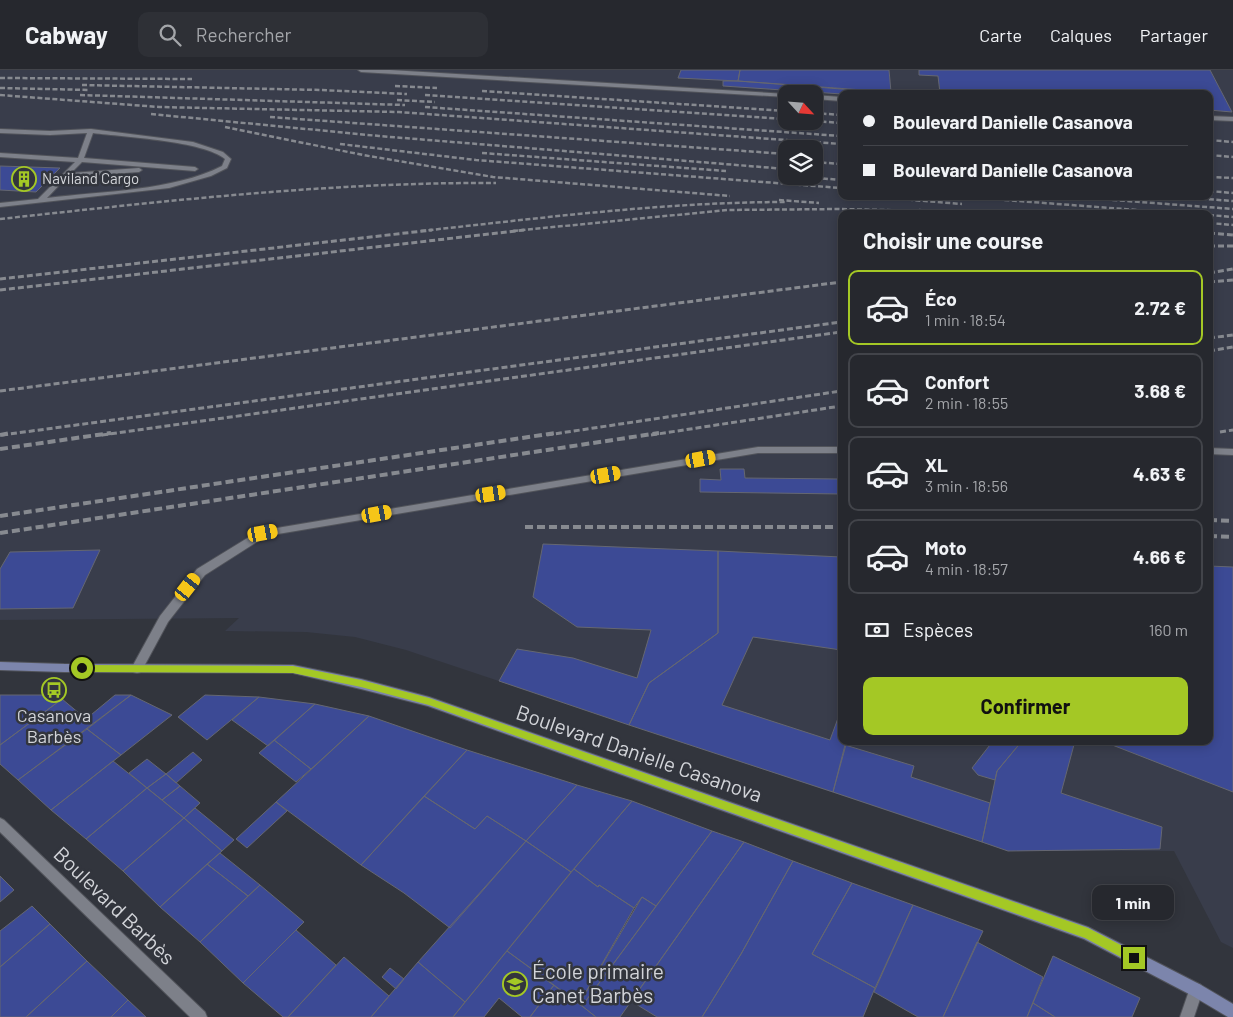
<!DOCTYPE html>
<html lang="fr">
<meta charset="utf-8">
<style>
body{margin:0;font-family:Barlow,sans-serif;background:#2e3036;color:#f1f3f6;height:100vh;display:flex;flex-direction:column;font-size:19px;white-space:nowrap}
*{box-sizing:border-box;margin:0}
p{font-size:16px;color:#a4a6aa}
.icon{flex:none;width:28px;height:28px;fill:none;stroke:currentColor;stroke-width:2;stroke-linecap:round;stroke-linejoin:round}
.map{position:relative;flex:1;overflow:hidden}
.details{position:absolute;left:838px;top:140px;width:375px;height:535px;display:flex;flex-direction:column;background:#26282e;border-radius:10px;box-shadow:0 2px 12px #0003,0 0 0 1px #42444a}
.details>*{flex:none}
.hud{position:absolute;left:838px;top:20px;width:375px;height:110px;border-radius:10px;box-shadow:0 2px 12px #0003,0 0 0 1px #42444a;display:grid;align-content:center;height:110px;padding:0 25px;background:#26282e}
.needle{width:32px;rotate:116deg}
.fabs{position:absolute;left:778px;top:15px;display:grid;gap:10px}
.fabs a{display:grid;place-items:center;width:45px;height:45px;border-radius:10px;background:#26282e;box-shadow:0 2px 12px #0003,0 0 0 1px #42444a;font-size:25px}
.end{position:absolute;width:22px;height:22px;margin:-11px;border:6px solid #a4c825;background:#111;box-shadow:0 0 0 2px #111}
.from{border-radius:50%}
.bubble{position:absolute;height:35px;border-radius:10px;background:#26282e;box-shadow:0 2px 12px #0003,0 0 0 1px #42444a;font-size:16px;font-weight:700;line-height:35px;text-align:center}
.car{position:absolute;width:15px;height:30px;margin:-15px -8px;border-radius:6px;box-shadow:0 0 4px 1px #0007;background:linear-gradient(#f5c518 24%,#345 0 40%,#f5c518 0 76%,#345 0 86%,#f5c518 0)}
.hud b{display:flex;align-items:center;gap:18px;height:48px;font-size:19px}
.hud b+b{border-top:1px solid #42444a}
.hud i{width:12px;height:12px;background:#f1f3f6}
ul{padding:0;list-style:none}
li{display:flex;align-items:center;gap:15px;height:75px;margin:0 10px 8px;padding:0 15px;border:2px solid #42444a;border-radius:10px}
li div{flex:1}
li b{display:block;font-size:19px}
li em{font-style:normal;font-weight:700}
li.current{border-color:#a4c825}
li>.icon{width:45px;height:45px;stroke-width:1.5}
h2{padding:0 25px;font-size:22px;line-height:60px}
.pay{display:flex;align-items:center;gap:12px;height:55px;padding:0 25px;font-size:19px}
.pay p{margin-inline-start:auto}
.action{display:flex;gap:10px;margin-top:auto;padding:10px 25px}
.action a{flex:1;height:58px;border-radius:10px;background:#a4c825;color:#111;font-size:20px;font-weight:700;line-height:58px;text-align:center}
header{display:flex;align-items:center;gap:30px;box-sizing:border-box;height:70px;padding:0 25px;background:#26282e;border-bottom:1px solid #42444a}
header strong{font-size:24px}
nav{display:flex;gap:28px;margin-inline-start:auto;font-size:18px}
.search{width:350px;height:45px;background:#2e3036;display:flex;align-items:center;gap:12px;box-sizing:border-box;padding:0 18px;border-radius:10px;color:#a4a6aa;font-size:19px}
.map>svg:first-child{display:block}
.built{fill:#393d4b;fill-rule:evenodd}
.building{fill:#3c4a95;stroke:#656771}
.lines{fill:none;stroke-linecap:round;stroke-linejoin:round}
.lane-casing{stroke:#51535a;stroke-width:2}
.street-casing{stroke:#51535a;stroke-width:2}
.secondary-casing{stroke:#51535a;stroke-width:2}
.lane{fill:#7d8089;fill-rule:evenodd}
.street{fill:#7d8089;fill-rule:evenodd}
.secondary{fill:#7c85ac;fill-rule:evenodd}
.rail-far2{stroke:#878a90;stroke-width:2.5;stroke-dasharray:5 2.5;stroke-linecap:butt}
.rail-far1{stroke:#878a90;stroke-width:3;stroke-dasharray:6 3;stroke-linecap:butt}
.rail{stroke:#878a90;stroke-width:4;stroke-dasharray:8 4;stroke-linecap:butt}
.route{fill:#a4c825}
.labels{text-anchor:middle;stroke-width:5;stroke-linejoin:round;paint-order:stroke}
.far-poi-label{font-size:15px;fill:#d2d4d9;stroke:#32353d;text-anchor:start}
.poi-label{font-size:18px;fill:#d2d4d9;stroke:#32353d}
.near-street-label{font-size:21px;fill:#d2d4d9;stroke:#32353d}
.near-poi-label{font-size:21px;fill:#d2d4d9;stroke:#32353d;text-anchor:start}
</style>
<header>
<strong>Cabway</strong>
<div class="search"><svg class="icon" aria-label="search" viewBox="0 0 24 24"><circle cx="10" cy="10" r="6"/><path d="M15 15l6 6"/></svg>Rechercher</div>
<nav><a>Carte</a><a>Calques</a><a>Partager</a></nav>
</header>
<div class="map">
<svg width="1233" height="947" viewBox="0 0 1233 947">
<rect width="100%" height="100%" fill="#32353d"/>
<!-- built -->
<path class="built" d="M0,0H1233V878L1221,872L1174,781H1007L406,580L355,567L306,562L225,561L239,548L0,550ZM786,24H814V51H786ZM841,24H1209V126H841ZM786,79H814V106H786ZM841,144H1209V671H841Z
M631,931L657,947H620Z"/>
<!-- building -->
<path class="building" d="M681,0H740L738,11L678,8Z
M740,0H889L891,22L738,11Z
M919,0H1210L1232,42L1209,40V24L940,23L938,6L919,5Z
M723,11H738L880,22V24H842L723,16Z
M0,96L60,98L36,122L0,120Z
M720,399H744L745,408L841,409V424L700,422V409L721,410Z
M543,474L718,481V563L649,613L629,655L499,611L517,579L573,588L637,608L651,560L577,557L533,527Z
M100,480L73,538L0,539V499L10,482Z
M718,481L841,487V580L753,567L722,635L830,670L841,640V671H847L833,722L629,655L649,613L718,563Z
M1209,496L1233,497V722L1102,671H1209Z
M0,625H63L61,628L62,629L0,675Z
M115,625H131L18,710L0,694V675L62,629L86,649Z
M131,625L172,645L121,685L87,659Z
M205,625L259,627L207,670L178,647Z
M259,627L315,634L268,676L232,650Z
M315,634L369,646L311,699L274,670Z
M369,646L467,680L361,795L276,732Z
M87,659L121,685L51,740L18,710Z
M274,670L311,699L296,712L259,683Z
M993,671H1022L997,701L995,710L978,705L972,698Z
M1022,671H1075L1061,723L1162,757L1160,779L1008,781L982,772L997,701Z
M845,675L914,696L911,707L990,733L982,772L833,722Z
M467,680L571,713L577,715L526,771L487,746L475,759L424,726Z
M193,682L202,690L176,713L166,704Z
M147,689L166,704L147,718L129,703Z
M113,691L147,718L86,769L51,740Z
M166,704L180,716L162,730L147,718Z
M577,715L632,731L571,802L526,771Z
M180,716L200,733L184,748L162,730Z
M147,718L184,748L123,801L86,769Z
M424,726L475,759L487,746L526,771L450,858L404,823L361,795Z
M632,731L712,761L656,836L642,827L634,838L599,815L598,817L574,799Z
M276,732L287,741L247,778L236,769Z
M195,738L234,770L222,781L184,748Z
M184,748L222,781L160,837L123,801Z
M712,761L744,772L620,947H596L582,936Z
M526,771L571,802L465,932L418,892Z
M744,772L793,791L741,884L702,947H657L631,931Z
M220,783L260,815L248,826L207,794Z
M793,791L852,813L812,884L875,918L863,947H702L741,884Z
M207,794L248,826L200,872L160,837Z
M574,799L598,817L599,815L634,838L579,934L507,881Z
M0,806L14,820L0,832Z
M852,813L913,835L875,918L812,884Z
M260,815L304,852L243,913L200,872Z
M642,827L656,836L582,936L579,934Z
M913,835L983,861L943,947H918L874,922Z
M32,836L50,854L0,897V861Z
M50,854L87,891L26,947H0V897Z
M296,860L336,895L288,947H283L243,913Z
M977,872L1043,907L1027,947H943Z
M507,881L554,915L530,947H522L499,928L484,947H453Z
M1053,886L1140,928L1132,947H1055L1033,933Z
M344,887L389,926L371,947H288Z
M87,891L128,930L111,947H26Z
M418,892L465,932L453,947H371Z
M390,898L404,909L396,919L382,907Z
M554,915L582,936L596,947H530Z
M128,930L146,947H111Z
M1033,933L1055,947H1027Z"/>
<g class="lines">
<defs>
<path id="lane" d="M358,0H390L788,24H786V27L361,2Z
M814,25L841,27V31L814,29Z
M1209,46L1233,47V51L1209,50Z
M0,59L50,61L91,59L193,72L223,82L231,89L227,98L211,106L169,118L0,137V133L38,129L75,92L0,87V83L78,88L87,63L50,65L0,63ZM93,63C124,67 204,71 225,89L222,96C173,121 102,121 47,128L67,107L139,102L142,100L139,98L71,103L82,92L195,101L198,99L195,97L84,88Z
M758,377H841V383H758L266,466L205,505L168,552L141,602L137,603L133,602L131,599L160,546L197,499L259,461Z
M1209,378L1233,379V385L1209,384Z"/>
<path id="street" d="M0,748L4,750L205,942L207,947H190L0,762Z
M1196,913L1201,915L1203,920L1194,947H1180L1191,915Z"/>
<path id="secondary" d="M0,592L64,594L293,595L361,609L429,627L1088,857L1201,915L1233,934V947H1228L1191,925L1084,869L428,636L361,619L293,603L64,602L0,600Z"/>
</defs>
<!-- lane casing -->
<use href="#lane" class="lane-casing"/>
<!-- street casing -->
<use href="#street" class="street-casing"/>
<!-- secondary casing -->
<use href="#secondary" class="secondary-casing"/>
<!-- lane -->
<use href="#lane" class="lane"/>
<!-- street -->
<use href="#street" class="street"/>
<!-- secondary -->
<use href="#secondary" class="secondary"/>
<!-- rail-far2 -->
<path class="rail-far2" d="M0,8L192,9
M82,15L321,20L407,24
M395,16L437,18
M0,18L90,20
M482,21L786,41
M0,25L159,37L399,42L841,74
M80,25L405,35
M425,25L786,49
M397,30L435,32
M425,37L841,66
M814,43L841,45
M151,44L379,66L786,99
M270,47L786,84
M814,51L841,53
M225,57L363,85L493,107L730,126
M1209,70L1233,72
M340,74L476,90L841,118
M482,83L726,101
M1209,85L1233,87
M814,92L841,94
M793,106L841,110
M1209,107L1233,108
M1209,121L1233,123
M863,126L962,134
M952,126L1190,144
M1060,126L1233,139
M1164,126L1233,131
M779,130L819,133
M919,140L969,144
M1209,145L1233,147
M0,149C165,131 330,112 496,113
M1209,153L1233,155
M421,161C542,148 664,132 786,132
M513,161L727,140L839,139L926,141"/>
<!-- rail-far1 -->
<path class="rail-far1" d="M1209,163L1233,165
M1209,176H1233
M1209,203L1233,199
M0,209L432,160
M1209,212L1233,210
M0,220L524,160
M1209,268L1233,265
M1209,281L1233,277
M0,321L841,212
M1220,362L1233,360
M2,365L841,252
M102,365L841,262
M547,365L841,321
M651,365L841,336"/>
<!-- rail -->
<path class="rail" d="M0,365L11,363
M0,379L111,363
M0,446L555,363
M1209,450L1233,451
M525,457H841
M0,463L659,363
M1209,466L1233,467"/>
</g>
<!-- route -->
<path class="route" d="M82,595L293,596L361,610L429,628L1088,858L1138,884L1140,888L1138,892L1134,894L1085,868L429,635L361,617L293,603L82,602L77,598Z"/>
<!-- icons -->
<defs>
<symbol id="building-ring" viewBox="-11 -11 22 22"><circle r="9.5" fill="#32353d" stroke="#a4c825" stroke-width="1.5"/><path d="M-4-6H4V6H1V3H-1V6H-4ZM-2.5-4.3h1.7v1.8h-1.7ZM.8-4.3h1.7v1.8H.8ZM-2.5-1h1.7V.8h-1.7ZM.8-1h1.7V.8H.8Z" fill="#a4c825"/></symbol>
<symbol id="bus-ring" viewBox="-11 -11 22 22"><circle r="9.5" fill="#32353d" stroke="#a4c825" stroke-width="1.5"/><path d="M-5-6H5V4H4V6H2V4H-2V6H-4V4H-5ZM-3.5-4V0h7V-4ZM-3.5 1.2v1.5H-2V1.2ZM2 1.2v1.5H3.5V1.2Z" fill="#a4c825"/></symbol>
<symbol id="school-ring" viewBox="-11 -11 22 22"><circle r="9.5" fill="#32353d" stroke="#a4c825" stroke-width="1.5"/><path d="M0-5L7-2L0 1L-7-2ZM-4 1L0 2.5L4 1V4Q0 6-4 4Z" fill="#a4c825"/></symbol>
</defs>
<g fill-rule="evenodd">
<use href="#building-ring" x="10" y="95" width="28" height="28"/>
<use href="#bus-ring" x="40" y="606" width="28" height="28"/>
<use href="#school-ring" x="501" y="900" width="28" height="28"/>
</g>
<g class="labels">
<!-- far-poi labels -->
<g class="far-poi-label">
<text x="42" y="114">Naviland Cargo</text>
</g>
<!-- poi labels -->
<g class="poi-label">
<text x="54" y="652">Casanova<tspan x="54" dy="21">Barbès</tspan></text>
</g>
<!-- near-street labels -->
<g class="near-street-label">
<text transform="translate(639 684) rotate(19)" y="7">Boulevard Danielle Casanova</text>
<text transform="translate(114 836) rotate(44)" y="7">Boulevard Barbès</text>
</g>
<!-- near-poi labels -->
<g class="near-poi-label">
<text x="532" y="909">École primaire<tspan x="532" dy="24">Canet Barbès</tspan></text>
</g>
</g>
</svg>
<div class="fabs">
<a><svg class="needle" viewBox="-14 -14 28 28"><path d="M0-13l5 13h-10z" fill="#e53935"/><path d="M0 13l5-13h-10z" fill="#a4a6aa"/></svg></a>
<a><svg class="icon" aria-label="layers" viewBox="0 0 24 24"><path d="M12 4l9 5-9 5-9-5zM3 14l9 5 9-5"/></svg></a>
</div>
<i class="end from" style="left:82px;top:598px"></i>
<i class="end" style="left:1134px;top:888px"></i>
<div class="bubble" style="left:1092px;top:815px;width:82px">1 min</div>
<i class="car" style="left:701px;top:389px;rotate:80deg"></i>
<i class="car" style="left:606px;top:405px;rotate:80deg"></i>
<i class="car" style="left:491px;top:424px;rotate:81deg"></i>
<i class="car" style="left:377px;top:444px;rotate:80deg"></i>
<i class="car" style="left:263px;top:463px;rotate:80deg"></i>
<i class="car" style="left:188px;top:517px;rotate:38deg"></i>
<div class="hud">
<b><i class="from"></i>Boulevard Danielle Casanova</b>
<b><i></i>Boulevard Danielle Casanova</b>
</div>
<section class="details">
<h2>Choisir une course</h2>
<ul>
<li class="current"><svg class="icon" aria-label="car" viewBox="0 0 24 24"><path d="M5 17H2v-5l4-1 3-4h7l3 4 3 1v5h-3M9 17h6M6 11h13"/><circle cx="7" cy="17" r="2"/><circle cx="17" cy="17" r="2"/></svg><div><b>Éco</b><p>1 min · 18:54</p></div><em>2.72 €</em></li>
<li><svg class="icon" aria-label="car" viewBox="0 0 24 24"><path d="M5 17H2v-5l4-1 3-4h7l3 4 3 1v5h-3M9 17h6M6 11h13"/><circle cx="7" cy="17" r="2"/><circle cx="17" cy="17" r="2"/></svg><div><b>Confort</b><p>2 min · 18:55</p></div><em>3.68 €</em></li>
<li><svg class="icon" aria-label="car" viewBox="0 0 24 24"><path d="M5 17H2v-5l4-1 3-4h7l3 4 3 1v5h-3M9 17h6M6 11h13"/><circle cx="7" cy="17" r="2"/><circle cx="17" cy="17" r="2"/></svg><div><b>XL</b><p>3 min · 18:56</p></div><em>4.63 €</em></li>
<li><svg class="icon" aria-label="car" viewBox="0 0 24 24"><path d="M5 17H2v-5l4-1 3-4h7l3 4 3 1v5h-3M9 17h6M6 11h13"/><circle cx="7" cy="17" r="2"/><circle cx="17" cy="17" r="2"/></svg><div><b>Moto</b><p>4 min · 18:57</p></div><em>4.66 €</em></li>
</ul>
<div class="pay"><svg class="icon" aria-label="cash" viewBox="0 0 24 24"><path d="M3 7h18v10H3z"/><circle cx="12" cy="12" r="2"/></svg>Espèces<p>160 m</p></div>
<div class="action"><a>Confirmer</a></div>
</section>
</div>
